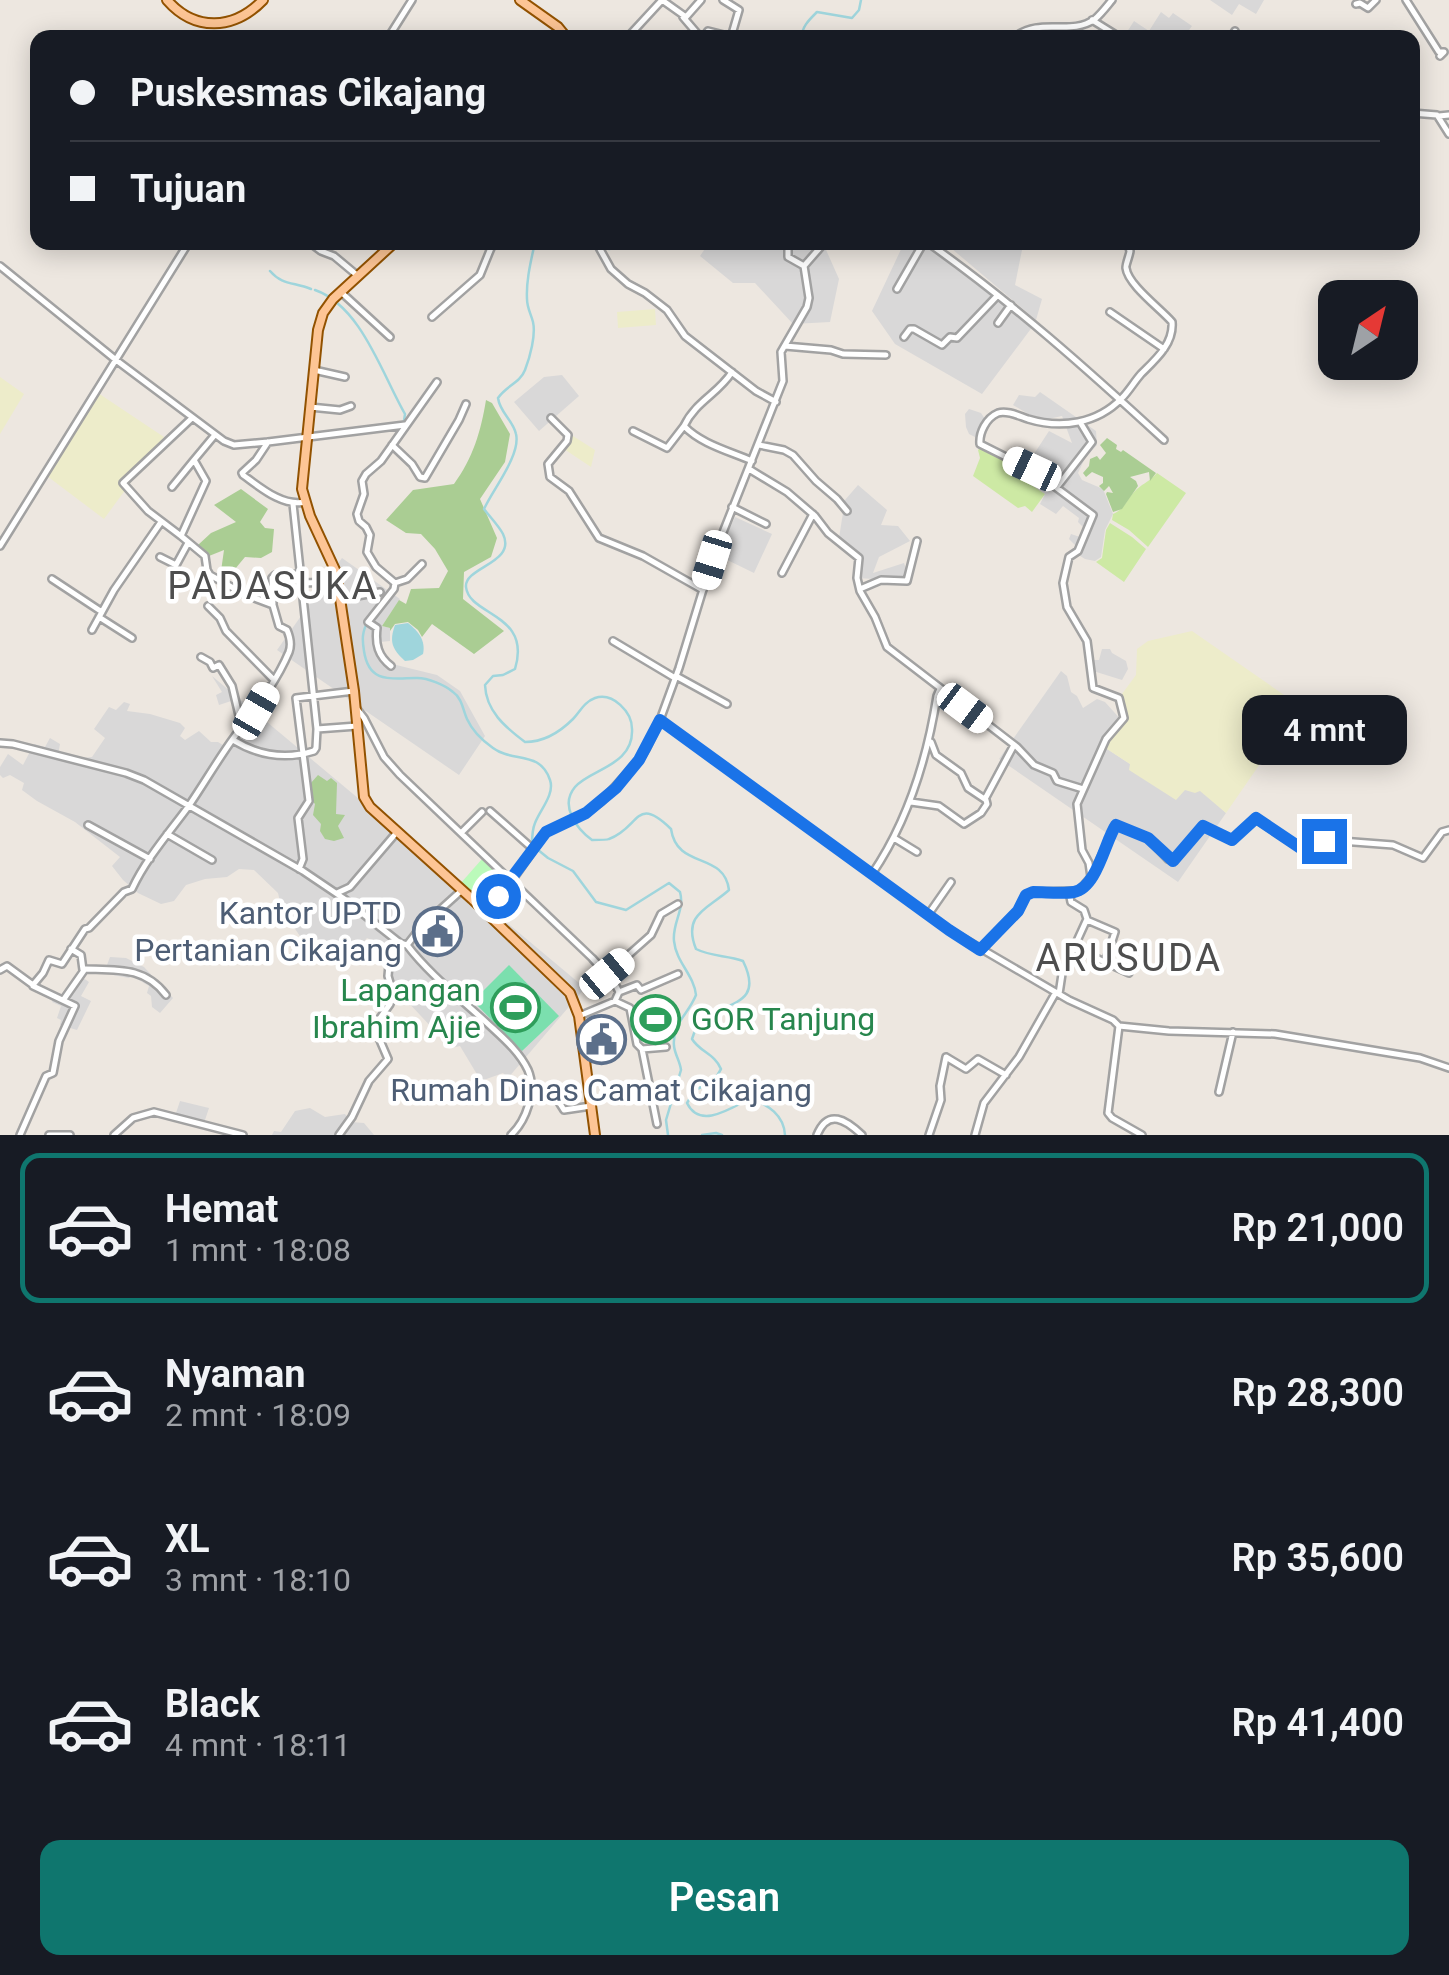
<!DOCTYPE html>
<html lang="id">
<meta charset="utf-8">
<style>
body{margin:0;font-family:Roboto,sans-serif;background:#242831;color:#f1f3f6;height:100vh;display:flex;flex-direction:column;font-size:38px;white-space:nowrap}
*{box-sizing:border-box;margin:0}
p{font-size:32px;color:#9ea1a6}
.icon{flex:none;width:55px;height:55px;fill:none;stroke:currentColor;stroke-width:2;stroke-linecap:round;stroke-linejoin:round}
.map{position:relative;height:1135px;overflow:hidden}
.panel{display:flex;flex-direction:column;background:#171b24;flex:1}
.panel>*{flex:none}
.banner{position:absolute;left:30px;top:30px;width:1390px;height:220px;border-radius:20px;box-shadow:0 5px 25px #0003;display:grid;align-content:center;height:220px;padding:0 40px;background:#171b24}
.needle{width:65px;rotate:35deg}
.fabs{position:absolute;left:1318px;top:280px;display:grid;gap:20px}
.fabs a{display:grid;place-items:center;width:100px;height:100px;border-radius:20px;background:#171b24;box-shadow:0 5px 25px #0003;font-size:50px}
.end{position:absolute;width:45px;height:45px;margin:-22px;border:12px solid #1a73e8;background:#fff;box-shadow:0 0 0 5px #fff}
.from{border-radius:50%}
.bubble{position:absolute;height:70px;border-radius:20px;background:#171b24;box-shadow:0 5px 25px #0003;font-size:32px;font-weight:600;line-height:70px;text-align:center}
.car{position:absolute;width:30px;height:60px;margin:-30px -15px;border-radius:12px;box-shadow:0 0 8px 2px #0007;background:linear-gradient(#fff 24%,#345 0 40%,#fff 0 76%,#345 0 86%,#fff 0)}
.banner b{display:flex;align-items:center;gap:35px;height:95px;font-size:38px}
.banner b+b{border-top:2px solid #363941}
.banner i{width:25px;height:25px;background:#f1f3f6}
ul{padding:18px 0 0;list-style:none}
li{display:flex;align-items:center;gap:30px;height:150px;margin:0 20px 15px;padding:0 20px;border:5px solid transparent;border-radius:20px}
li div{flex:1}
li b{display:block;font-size:38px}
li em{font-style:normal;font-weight:600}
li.selected{border-color:#0f766e}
li>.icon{width:90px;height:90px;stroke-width:1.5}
.primary-button{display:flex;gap:20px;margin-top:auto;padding:20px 40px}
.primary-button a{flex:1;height:115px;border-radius:20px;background:#0f766e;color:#fff;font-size:40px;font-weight:600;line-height:115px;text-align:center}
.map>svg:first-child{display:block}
.residential{fill:#d9d8d8}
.farmland{fill:#edecca}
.grass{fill:#cde9a4}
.forest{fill:#aacd93}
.park{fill:#bbfaba}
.pitch{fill:#7bdfae}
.water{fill:#9fd5dc}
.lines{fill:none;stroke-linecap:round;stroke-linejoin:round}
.stream{stroke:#9fd5dc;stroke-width:2.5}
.minor-casing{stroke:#a2a2a2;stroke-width:10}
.major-casing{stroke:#925200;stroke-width:12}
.minor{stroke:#fff;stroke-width:5}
.major{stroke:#fdc595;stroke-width:8}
.route{stroke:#1a73e8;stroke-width:12}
.labels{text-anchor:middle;stroke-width:9;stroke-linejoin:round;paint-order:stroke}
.service-label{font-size:32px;fill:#4e5e75;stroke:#fff;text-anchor:end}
.leisure-label{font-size:32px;fill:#27864d;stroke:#fff;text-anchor:end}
.quarter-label{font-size:38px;letter-spacing:2.5px;fill:#4e4e4e;stroke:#fff}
</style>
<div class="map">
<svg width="1449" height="1135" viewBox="0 0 1449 1135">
<rect width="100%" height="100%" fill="#ede7e0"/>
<!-- residential -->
<path class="residential" d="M1210,0H1264L1256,14L1239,4L1232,15Z
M1161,12L1169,18L1173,13L1192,26L1184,37L1129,38L1125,35L1134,21L1149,31Z
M709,243H823L839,279L830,322L793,324L755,283H733L700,256Z
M904,243H924L942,247L1033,326L982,394L895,344L872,311Z
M945,243H1011L1022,250L1015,285L1042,299L1036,320Z
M562,375L579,396L539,431L514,402L544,377Z
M1040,392L1096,431L1097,445L1085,458L1078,473L1082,480L1103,489L1113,514L1105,530L1101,557L1095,561L1085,559L1077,554L1076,546L1069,539L1071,534L1080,537L1083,527L1078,522L1079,518L1063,506L1056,514L1040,504L1045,494L1019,477L1049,431L1072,443L1062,416L1048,419L1030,415L1013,405L1019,395L1035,397Z
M969,409L981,413L985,419L975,437L969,434L966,427L965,414Z
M858,485L887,510L881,525L898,526L910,541L879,557L873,573L904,563L908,574L891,580L857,578L859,553L839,538L845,500Z
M735,517L772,534L754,573L717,555Z
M342,558L400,599L382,626L390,628V641L380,642L388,663L437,675L460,691L485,736L459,775L277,650Z
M1102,649H1110L1112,653L1126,661L1128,669L1122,680L1090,670L1089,660H1099Z
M1061,671L1067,676L1071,692L1077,696L1083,708L1097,699L1105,702L1123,722L1107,749L1130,764L1185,789L1201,790L1226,813L1178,882L999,759Z
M212,676L585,988L508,1078L503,1073L481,1081L460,1046L451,1048L405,999L395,1001L380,999L393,978L389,969L372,952L371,940L367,938L358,949L343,955L319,949L302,939L282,910L278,893L254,870L239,869L227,877L205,879L186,885L174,901L161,904L138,893L123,880L112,866L120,857L75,822L37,801L22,790L24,783L10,775L3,778L0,775V767L8,754L23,765L34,744L45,747L50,738L60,744L58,755L72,759L92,757L105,738L94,729L109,707L116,710L124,702L130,704L127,711L150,714L180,723L185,728L180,736L185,740L199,731L211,742H218L226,747L238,726L231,701L219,705L216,695L222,692Z
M110,957L126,958L144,967L173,998L160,1013L152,1007L151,996L147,993L149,986L132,976L129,978L113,975V968L107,965Z
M79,975L89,982L81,996L91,1001L77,1030L60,1025L61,1020L57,1018L61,1006L52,1002L55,995L65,996Z
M180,1101L209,1108L204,1123L175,1116Z
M310,1108L325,1117L345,1114L351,1122L364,1123L374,1135H272L274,1131L281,1132L295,1111Z"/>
<!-- farmland -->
<path class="farmland" d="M655,309L656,325L618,328L617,312Z
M0,377L24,394L0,434Z
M98,393L164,437L104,519L47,476Z
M573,436L595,450L591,467L564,449Z
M1192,631L1300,706L1226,813L1200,791L1195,793L1185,790L1176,800L1129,770L1130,764L1107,749L1104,744L1123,721L1119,698L1136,675L1137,649L1148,641Z"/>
<!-- grass -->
<path class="grass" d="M982,446L1024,466L1019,477L1045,494L1032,512L1025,506L1018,508L973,476L980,458L978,450Z
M1157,473L1186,493L1148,547L1129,530L1112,520L1113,514C1126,508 1127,498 1137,489C1144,483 1150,481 1157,473Z
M1110,523L1132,537L1146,549L1124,582L1096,562L1102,558L1106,530Z"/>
<!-- forest -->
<path class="forest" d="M486,400L492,403L510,434L505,462L480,499L497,538L491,557L464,572L463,599L504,631L474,654L432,624L422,637L418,630L408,622L395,624L390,631V628L382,626L399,600L406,604L411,589L439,588L448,571L435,549L421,534L406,533L386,520L413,490L454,484C473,458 481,431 486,400Z
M1107,438L1117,445L1116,449L1121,452L1123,450L1156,473L1150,481L1149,472L1130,477L1136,481L1138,486L1122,509L1113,512L1106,494L1107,492L1113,493L1109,486L1104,491L1099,486L1103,483V477L1092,472L1086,477L1083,473L1089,466L1090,459L1097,456L1100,460L1106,453L1100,445Z
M241,489L268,509L260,522L265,528L274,529L272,552L261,558L245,557L235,569L221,571L224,550L209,556L198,545L211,533L236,522L214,505Z
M318,775L327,781L331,778L337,783L336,814L345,815L338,826L344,838L334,841L325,839L320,831L321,824L313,815L315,804L308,796L310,784Z"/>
<!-- park -->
<path class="park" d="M482,859L507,881L485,905L460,884Z"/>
<!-- pitch -->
<path class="pitch" d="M509,965L559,1016L522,1051L473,1001Z"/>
<!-- water -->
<path class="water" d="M408,623C418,631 426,640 423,654L413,660L405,661C392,649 389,642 395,625Z"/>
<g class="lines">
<!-- stream -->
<path class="stream" d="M802,38C801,27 810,19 817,12L852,18L859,10L861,0
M535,242C531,261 526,280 527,299C527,308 531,314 533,322C536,335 530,357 525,370C520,383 506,386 498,398C500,413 513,420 516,434C521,455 493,489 484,509C490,517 499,526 503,534C517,563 464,567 466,587C469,616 532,613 515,669L503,675L493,676L485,685C486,711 505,727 525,742C544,742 559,733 573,719C580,712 584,702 595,698C613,692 632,712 632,729C634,766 590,769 575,787C559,806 577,829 592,840C594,840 607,840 609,839C640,828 635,794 671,829C677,870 724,851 729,890C708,909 682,914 696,949C712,957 727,955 743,961C766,1008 722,1001 698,1022L692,1039C700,1052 715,1054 721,1069L714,1081L695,1090L687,1103C700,1130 731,1108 751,1098C768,1105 784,1115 785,1135
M602,242V245L609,249L629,246L635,242
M779,242L788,248L798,247L801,242
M270,271C282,285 293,282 311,289
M315,290C361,306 382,374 405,414L404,421L398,433
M368,621C362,632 362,639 364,651C369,685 393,678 417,678C428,678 445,685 453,692C462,698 463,710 467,719C472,730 483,741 493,748C513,763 540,750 550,780C555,794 540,810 535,823C532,830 532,837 532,845L548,858L573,871L596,902L626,910L669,883L680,892C685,910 672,923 674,941C676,962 694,975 696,995C688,1015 672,1023 674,1046C675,1055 680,1061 681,1070L666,1120L668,1135
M702,1135L716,1133L722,1135"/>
<defs>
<path id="minor" d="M662,0L686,17L701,0
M1406,0L1439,52H1444L1440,56
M1356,4L1360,3L1368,8L1376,0
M683,17L701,38
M1092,20L1121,38
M388,38L412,0
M627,38L662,0
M703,38L708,31L728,36L732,34L739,10L723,0
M1013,38C1042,16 1069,37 1095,19C1101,14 1107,6 1112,0
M1231,38L1235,31
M1412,113L1437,115L1449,134
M1439,116L1449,115
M309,242L321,251L334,256L358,276
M596,242L611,269L628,284L645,293L667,310L685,336L756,391L776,402
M788,242V257L804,266
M927,242C1012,302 1088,370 1164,440
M0,266L116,360L224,441L234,445L268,442L405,425
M897,289L924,242
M341,292L390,337
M1110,312L1164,349
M432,317L480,275L491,248L486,242
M998,323L1011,305
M904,337L910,329H914L942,345L950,337L957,338L997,296
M785,346L831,350L843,354L886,355
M314,370L345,377
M732,372C718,394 696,401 684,426C701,444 729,451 752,461
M310,407L340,410L351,406
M192,418L123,483L148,511L181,536L206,481L194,460L214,436
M551,418L568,435L567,441L548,464L550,477L569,491L599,538L643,556L703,590
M633,431L667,448L684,426
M268,442L256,460L242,473L243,475C261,488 283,507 305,502
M392,445L412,464L420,477L425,478L459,420L466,404
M759,445L784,450L793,455L816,481L837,499L847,511
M749,469L787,492L815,516L828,533L859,558L857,578L860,591L875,617L887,647L1017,747L1034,765L1053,773L1057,781L1083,789
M172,487L194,460
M1057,487L1092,442L1080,422
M732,507L766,524
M0,546L189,242
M160,557L176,565L188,543
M782,573L813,514
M52,579L102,612
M301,583L338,582
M395,583L407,579L422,564
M860,589L881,580L907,581L917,541
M340,599L380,592
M273,605L272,578L275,575L299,574
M208,606L220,618L226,631L274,680
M99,617L132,638
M92,630L114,590L161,522
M613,641L675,678
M201,657L210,662L213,668L219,665L232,686L242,728
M391,666C378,656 375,644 377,628L368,622L394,589L395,583L376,567L367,552L370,535L366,527L359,521L357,514L364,494L362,481L366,474L381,461L437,382
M676,676L727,704
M357,709L364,718L384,757L400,775L592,958L614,982L619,992L615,1001L579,1016
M660,720L949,930L1069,1000L1113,1020L1119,1026L1169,1031L1275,1034L1420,1058L1449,1068
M317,729L357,726
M233,740C259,756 285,760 314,751L316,748L317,729L293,504
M0,743L13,744L126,773L144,780L303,871L343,898L400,943L407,945
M985,799L1014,745
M911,802L939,806L964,824L981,813L987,804L986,800L968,788L961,773L936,755L931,742
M490,811L533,849
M88,825L150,859
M461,833L482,812
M167,834L212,860
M894,838L917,852
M299,869L303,859L298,818L309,801L296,698L354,691
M872,874C908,821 927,759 937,696L940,689
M1093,874L1116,825L1148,838L1168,859L1173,861L1203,826L1232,840L1256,819L1311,855L1315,854L1323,841L1328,840L1393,845L1423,858L1442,832L1449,830
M462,890L421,927L407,945C429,974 460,998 487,1023C502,1037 519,1051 528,1070C537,1091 526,1121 511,1135
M337,893L350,887L397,832
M485,911L511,882L546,832L586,813L602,801L639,760L646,749L660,720L679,668L712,560L783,381L781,352L807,307L809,298L804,266L825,242
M928,915L951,882
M1087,920L1115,932L1105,963
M1074,948L1129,973
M71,949L81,955L83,970
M980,950L1017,913L1026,895L1033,892L1079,891L1091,877L1089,863L1082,850L1077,804L1106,739L1124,718L1119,698L1093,688L1087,641L1067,607L1063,583L1069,557L1078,551L1093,515L1034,471L980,444C979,433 986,418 998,413C1007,410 1019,416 1028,419C1061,429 1097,424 1122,398C1129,391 1134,382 1141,374C1155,360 1174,344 1172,322C1161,309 1128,285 1126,268C1125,266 1130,254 1130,251L1127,242
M0,970L7,966L33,985L43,973L49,960L62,964L85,929L89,928L124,892L132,889C146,859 168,834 188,807C204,784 218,759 235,736C255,709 276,683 289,652C292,644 290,637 287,630L279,626L273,605L244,594L210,575L207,570L205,556L181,536
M607,974L651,935L661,914L678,904
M619,992L637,985L641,990L678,974
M1059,994L1062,974L1087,919L1084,910L1071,902L1069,892
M64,999L85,969C118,970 145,967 166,995
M615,1001L630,1008L637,1044L642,1049L657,1124
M1119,1026L1108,1113L1112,1118L1142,1135
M642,1049L666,1047
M585,1057L617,1051
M552,1091L564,1110L591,1106
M1219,1092L1233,1032
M20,1135L46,1076L53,1073L59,1041L75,1006L33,986
M49,1135H70
M114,1135L133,1118L154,1112L243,1135
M339,1135L352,1117L369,1081L388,1059L376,1031L378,1021L390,1004L393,993L388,976L389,965L400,943
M817,1135C828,1108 846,1120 862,1135
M929,1135L941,1100L940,1086L946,1057L966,1069L978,1059L1006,1075
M975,1135L984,1103L1019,1057L1056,992"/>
<path id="major" d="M167,0C195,32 234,30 263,0
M520,0L558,27L567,38
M395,242L333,299L323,313L318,330L302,489L310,516L336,572L354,691L364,797L370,807L472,899L570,993L579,1016L595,1135"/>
</defs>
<!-- minor casing -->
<use href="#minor" class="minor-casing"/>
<!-- major casing -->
<use href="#major" class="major-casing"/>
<!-- minor -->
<use href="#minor" class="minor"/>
<!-- major -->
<use href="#major" class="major"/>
</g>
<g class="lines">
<!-- route -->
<path class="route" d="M498,896L546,832L586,813L616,788L639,760L660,720L949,930L980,950L1018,911L1026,895L1033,892C1046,892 1061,894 1074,892C1097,888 1105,841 1116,825L1148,838L1173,861L1203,826L1232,840L1256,818L1311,855L1324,841"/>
</g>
<!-- icons -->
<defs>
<symbol id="civic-ring" viewBox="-11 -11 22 22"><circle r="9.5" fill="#fff" stroke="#5c6f8a" stroke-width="1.5"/><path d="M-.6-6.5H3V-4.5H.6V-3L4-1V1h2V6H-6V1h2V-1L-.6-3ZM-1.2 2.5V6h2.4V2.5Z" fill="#5c6f8a"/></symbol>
<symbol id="stadium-ring" viewBox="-11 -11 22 22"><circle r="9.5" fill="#fff" stroke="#2e9e5b" stroke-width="1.5"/><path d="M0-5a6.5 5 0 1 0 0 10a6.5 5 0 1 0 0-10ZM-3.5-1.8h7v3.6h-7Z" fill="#2e9e5b"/></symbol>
</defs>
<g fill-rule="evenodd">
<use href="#civic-ring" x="410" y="904" width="55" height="55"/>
<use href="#stadium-ring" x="488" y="980" width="55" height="55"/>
<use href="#stadium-ring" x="628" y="992" width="55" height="55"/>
<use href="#civic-ring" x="574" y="1012" width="55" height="55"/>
</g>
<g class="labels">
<!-- service labels -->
<g class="service-label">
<text x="402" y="924">Kantor UPTD<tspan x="402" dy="37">Pertanian Cikajang</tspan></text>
<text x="601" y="1101" text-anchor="middle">Rumah Dinas Camat Cikajang</text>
</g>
<!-- leisure labels -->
<g class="leisure-label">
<text x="481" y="1001">Lapangan<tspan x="481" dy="37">Ibrahim Ajie</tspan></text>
<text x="691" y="1030" text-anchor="start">GOR Tanjung</text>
</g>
<!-- quarter labels -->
<g class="quarter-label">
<text x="273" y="599">PADASUKA</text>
<text x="1129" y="971">ARUSUDA</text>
</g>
</g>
</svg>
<div class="fabs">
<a><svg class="needle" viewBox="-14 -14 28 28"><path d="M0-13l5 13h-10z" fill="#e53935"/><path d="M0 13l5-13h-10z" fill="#9ea1a6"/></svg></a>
</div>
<i class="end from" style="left:498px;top:896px"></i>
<i class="end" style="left:1324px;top:841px"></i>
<div class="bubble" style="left:1242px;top:695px;width:165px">4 mnt</div>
<i class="car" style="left:1032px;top:469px;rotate:295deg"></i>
<i class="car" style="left:712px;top:560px;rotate:197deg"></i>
<i class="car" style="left:965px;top:708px;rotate:127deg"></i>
<i class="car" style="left:256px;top:711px;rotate:30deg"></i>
<i class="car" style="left:607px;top:974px;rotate:50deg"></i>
<div class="banner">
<b><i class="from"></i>Puskesmas Cikajang</b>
<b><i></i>Tujuan</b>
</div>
</div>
<section class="panel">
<ul>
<li class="selected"><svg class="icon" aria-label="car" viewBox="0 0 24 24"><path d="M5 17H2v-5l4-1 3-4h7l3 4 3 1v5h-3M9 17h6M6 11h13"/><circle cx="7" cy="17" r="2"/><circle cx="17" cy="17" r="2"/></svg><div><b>Hemat</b><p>1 mnt · 18:08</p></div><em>Rp 21,000</em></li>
<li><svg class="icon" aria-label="car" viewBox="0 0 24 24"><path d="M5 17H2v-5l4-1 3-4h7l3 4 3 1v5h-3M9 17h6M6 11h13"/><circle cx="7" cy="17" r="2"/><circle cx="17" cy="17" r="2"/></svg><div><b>Nyaman</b><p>2 mnt · 18:09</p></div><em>Rp 28,300</em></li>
<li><svg class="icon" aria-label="car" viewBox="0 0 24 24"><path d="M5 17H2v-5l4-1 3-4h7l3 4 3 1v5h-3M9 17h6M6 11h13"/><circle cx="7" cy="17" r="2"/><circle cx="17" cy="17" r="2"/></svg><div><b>XL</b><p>3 mnt · 18:10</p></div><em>Rp 35,600</em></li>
<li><svg class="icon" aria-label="car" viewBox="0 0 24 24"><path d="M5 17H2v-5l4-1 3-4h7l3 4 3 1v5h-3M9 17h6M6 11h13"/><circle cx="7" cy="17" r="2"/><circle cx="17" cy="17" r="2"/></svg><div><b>Black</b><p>4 mnt · 18:11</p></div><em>Rp 41,400</em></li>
</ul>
<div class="primary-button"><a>Pesan</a></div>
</section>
